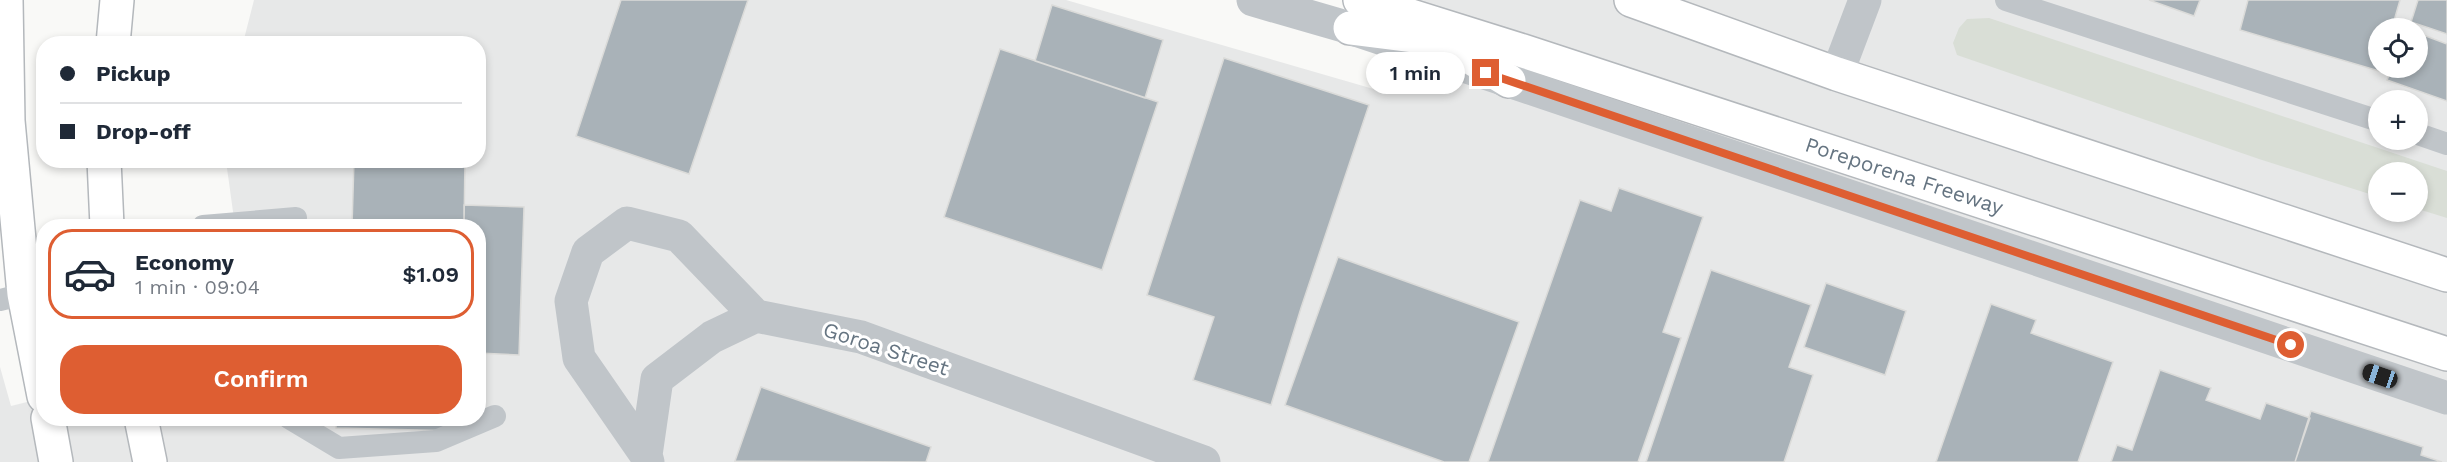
<!DOCTYPE html>
<meta charset="utf-8">
<style>
body{margin:0;font-family:"Work Sans",sans-serif;background:#f2f2f3;color:#1f2937;height:100vh;display:flex;flex-direction:column;font-size:22px;white-space:nowrap}
*{box-sizing:border-box;margin:0}
p{font-size:20px;color:#747a83}
.icon{flex:none;width:33px;height:33px;fill:none;stroke:currentColor;stroke-width:2;stroke-linecap:round;stroke-linejoin:round}
.map{position:relative;flex:1;overflow:hidden}
.sheet{position:absolute;left:36px;top:219px;width:450px;height:207px;display:flex;flex-direction:column;background:#fff;border-radius:24px;box-shadow:0 3px 9px #0003}
.sheet>*{flex:none}
.guide{position:absolute;left:36px;top:36px;width:450px;height:132px;border-radius:24px;box-shadow:0 3px 9px #0003;display:grid;align-content:center;height:132px;padding:0 24px;background:#fff}
.buttons{position:absolute;left:2368px;top:18px;display:grid;gap:12px}
.buttons a{display:grid;place-items:center;width:60px;height:60px;border-radius:50%;background:#fff;box-shadow:0 3px 9px #0003;font-size:30px}
.end{position:absolute;width:27px;height:27px;margin:-14px;border:8px solid #de5e32;background:#fff;box-shadow:0 0 0 3px #fff}
.from{border-radius:50%}
.bubble{position:absolute;height:42px;border-radius:21px;background:#fff;box-shadow:0 3px 9px #0003;font-size:20px;font-weight:600;line-height:42px;text-align:center}
.car{position:absolute;width:18px;height:36px;margin:-18px -9px;border-radius:8px;box-shadow:0 0 4px 2px #0007;background:linear-gradient(#222 24%,#8ab4d8 0 40%,#222 0 76%,#8ab4d8 0 86%,#222 0)}
.guide b{display:flex;align-items:center;gap:21px;height:57px;font-size:22px}
.guide b+b{border-top:2px solid #e0e1e3}
.guide i{width:15px;height:15px;background:#1f2937}
ul{padding:10px 0 0;list-style:none}
li{display:flex;align-items:center;gap:18px;height:90px;margin:0 12px 9px;padding:0 12px;border:3px solid transparent;border-radius:24px}
li div{flex:1}
li b{display:block;font-size:22px}
li em{font-style:normal;font-weight:600}
li.on{border-color:#de5e32}
li>.icon{width:54px;height:54px;stroke-width:1.5}
.action{display:flex;gap:12px;margin-top:auto;padding:12px 24px}
.action a{flex:1;height:69px;border-radius:24px;background:#de5e32;color:#fff;font-size:24px;font-weight:600;line-height:69px;text-align:center}
.map>svg:first-child{display:block}
.built{fill:#e7e8e8;fill-rule:evenodd}
.green{fill:#d9ded6}
.building{fill:#a9b2b8;stroke:#dbdbd9;stroke-width:1.5}
.lines{fill:none;stroke-linecap:round;stroke-linejoin:round}
.trunk-casing{stroke:#b4b8bc;stroke-width:36}
.service{stroke:#c0c5c9;stroke-width:22}
.minor{stroke:#c0c5c9;stroke-width:33}
.tertiary{stroke:#c0c5c9;stroke-width:33}
.trunk{stroke:#fff;stroke-width:33}
.route{stroke:#de5e32;stroke-width:8}
.labels{text-anchor:middle;stroke-width:6;stroke-linejoin:round;paint-order:stroke}
.street-label{font-size:21px;fill:#657481;stroke:#fff}
</style>
<div class="map">
<svg width="2447" height="462" viewBox="0 0 2447 462">
<rect width="100%" height="100%" fill="#f9f9f7"/>
<!-- built -->
<path class="built" d="M254,0H1066L1377,90L1407,0H2447V462H0V367L11,406L43,398L44,418H478V226H235L226,161L478,160V44L243,43ZM2379,28H2418V68H2379ZM2379,100H2418V140H2379ZM2379,172H2418V212H2379Z"/>
<!-- green -->
<path class="green" d="M1989,18L2447,171V218L2418,209V172H2379V197L2259,159L1957,55L1953,43L1959,28L1967,19Z"/>
<!-- building -->
<path class="building" d="M621,0H748L689,174L576,136Z
M2149,0H2200L2194,16Z
M2248,0H2400L2392,28H2379V71L2240,30Z
M2418,0H2447V34L2411,22Z
M1052,5L1163,40L1145,98L1035,61Z
M2418,33L2447,44V101L2387,80L2392,68H2418Z
M1000,49L1158,102L1102,270L944,217Z
M1224,58L1369,105L1301,308L1271,405L1193,380L1214,317L1147,295Z
M354,160H465L464,226H352Z
M1619,188L1703,217L1663,332L1681,338L1638,462H1488L1580,200L1611,211Z
M464,205L524,207L519,355L478,353V226H464Z
M1338,257L1519,322L1469,462H1444L1285,405Z
M1711,270L1811,305L1789,367L1813,375L1784,462H1646Z
M1826,283L1906,311L1885,375L1804,347Z
M1991,304L2036,320L2031,333L2113,362L2078,462H1936Z
M2160,370L2211,388L2206,400L2260,419L2266,403L2310,418L2295,462H2111L2117,445L2132,450Z
M761,387L931,447L926,462L735,461Z
M2311,411L2423,447L2421,455L2442,462H2295Z
M336,418H460V431L336,428Z"/>
<g class="lines">
<defs>
<g id="trunk">
<path d="M6,0L8,121L24,294L44,396"/>
<path id="s1" d="M1360,0L1523,51L2447,354"/>
<path d="M1631,0L1837,74L2447,275"/>
<path d="M1350,28L1429,38"/>
<path d="M1438,38L1509,81"/>
<path d="M113,44L117,0"/>
<path d="M104,160L107,226"/>
<path d="M48,418L56,462"/>
<path d="M141,418L150,462"/>
</g>
</defs>
<!-- trunk casing -->
<use href="#trunk" class="trunk-casing"/>
<!-- service -->
<path class="service" d="M2006,0L2379,121
M2418,134L2447,144
M203,226L296,218
M0,300L24,294
M289,418L339,448L436,441L495,416"/>
<!-- minor -->
<path class="minor" d="M1837,74L1865,0
M646,455L579,358L571,301L588,252L627,223L679,236L756,316
M648,462L646,455L657,379L712,337L756,316L861,337L1204,462"/>
<!-- tertiary -->
<path class="tertiary" d="M1253,0L1350,28L1509,81L2447,398"/>
<!-- trunk -->
<use href="#trunk" class="trunk"/>
</g>
<g class="lines">
<!-- route -->
<path class="route" d="M1486,73L2291,345"/>
</g>
<g class="labels">
<!-- street labels -->
<g class="street-label">
<text dy="7" stroke="none"><textPath href="#s1" startOffset="572">Poreporena Freeway</textPath></text>
<text transform="translate(886 349) rotate(18)" y="7">Goroa Street</text>
</g>
</g>
</svg>
<div class="buttons">
<a><svg class="icon" aria-label="locate" viewBox="0 0 24 24"><circle cx="12" cy="12" r="6"/><path d="M12 2v4M12 18v4M2 12h4M18 12h4"/></svg></a>
<a>+</a>
<a>−</a>
</div>
<i class="end from" style="left:2291px;top:345px"></i>
<i class="end" style="left:1486px;top:73px"></i>
<div class="bubble" style="left:1366px;top:52px;width:99px">1 min</div>
<i class="car" style="left:2380px;top:376px;rotate:289deg"></i>
<div class="guide">
<b><i class="from"></i>Pickup</b>
<b><i></i>Drop-off</b>
</div>
<section class="sheet">
<ul>
<li class="on"><svg class="icon" aria-label="car" viewBox="0 0 24 24"><path d="M5 17H2v-5l4-1 3-4h7l3 4 3 1v5h-3M9 17h6M6 11h13"/><circle cx="7" cy="17" r="2"/><circle cx="17" cy="17" r="2"/></svg><div><b>Economy</b><p>1 min · 09:04</p></div><em>$1.09</em></li>
</ul>
<div class="action"><a>Confirm</a></div>
</section>
</div>
